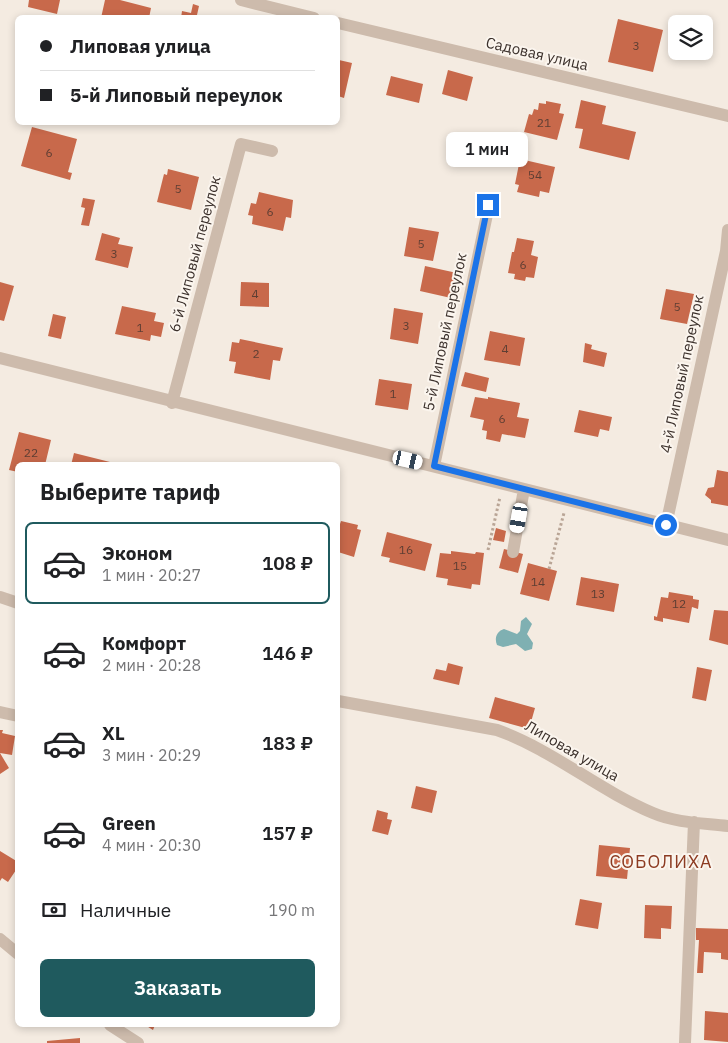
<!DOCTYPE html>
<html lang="ru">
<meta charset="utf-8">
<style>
body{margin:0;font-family:"IBM Plex Sans",sans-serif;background:#f6f6f6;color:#202124;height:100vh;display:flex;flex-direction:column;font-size:19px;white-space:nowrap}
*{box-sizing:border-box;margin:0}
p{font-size:16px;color:#757577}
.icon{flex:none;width:28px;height:28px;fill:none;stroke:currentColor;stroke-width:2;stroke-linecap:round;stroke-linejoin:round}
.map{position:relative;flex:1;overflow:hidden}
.drawer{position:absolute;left:15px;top:462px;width:325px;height:565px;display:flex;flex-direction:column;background:#fff;border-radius:8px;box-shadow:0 2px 8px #0003}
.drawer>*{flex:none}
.banner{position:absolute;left:15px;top:15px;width:325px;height:110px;border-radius:8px;box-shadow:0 2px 8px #0003;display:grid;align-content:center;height:110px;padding:0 25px;background:#fff}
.fabs{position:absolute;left:668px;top:15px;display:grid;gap:10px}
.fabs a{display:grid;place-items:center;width:45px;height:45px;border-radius:8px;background:#fff;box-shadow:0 2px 8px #0003;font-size:25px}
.end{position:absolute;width:22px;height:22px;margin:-11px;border:6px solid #1a73e8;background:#fff;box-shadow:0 0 0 2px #fff}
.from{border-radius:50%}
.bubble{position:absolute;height:35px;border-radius:8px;background:#fff;box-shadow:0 2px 8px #0003;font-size:16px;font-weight:600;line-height:35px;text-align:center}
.car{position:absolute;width:15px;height:30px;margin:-15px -8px;border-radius:6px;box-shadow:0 0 4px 1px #0007;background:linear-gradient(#fff 24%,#345 0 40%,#fff 0 76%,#345 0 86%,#fff 0)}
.banner b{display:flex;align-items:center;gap:18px;height:48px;font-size:19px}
.banner b+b{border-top:1px solid #e0e0e0}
.banner i{width:12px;height:12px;background:#202124}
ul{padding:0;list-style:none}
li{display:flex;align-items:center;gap:15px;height:82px;margin:0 10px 8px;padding:0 15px;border:2px solid transparent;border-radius:8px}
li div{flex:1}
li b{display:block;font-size:19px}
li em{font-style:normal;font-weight:600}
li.on{border-color:#1f5a5e}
li>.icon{width:45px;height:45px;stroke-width:1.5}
h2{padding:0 25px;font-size:22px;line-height:60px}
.pay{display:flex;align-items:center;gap:12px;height:55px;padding:0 25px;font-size:19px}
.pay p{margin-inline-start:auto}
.primary-button{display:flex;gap:10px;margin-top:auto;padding:10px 25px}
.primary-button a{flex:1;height:58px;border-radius:8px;background:#1f5a5e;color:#fff;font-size:20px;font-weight:600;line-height:58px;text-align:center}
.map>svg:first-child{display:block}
.water{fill:#7fb0b2}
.building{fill:#c8694b}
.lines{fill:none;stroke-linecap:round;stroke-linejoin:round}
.path{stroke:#b9a596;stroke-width:3;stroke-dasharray:2.5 2.5;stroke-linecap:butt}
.minor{stroke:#cdbbac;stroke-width:12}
.route{stroke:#1a73e8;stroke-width:6}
.labels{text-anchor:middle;stroke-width:4;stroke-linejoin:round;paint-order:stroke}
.number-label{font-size:12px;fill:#5e3e33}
.street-label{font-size:15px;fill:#3b302b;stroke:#fbf5ee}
.quarter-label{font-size:18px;letter-spacing:1px;fill:#8c3b22;stroke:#fbf5ee}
</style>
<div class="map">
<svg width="728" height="1043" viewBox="0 0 728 1043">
<rect width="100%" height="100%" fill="#f4ebe1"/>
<!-- water -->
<path class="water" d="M526,617L532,624L527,634L533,643L532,649L525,651L516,644L503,647L497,645C494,638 497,631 504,629L517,634L520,631L521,621Z"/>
<!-- building -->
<path class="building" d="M29,0H60L57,14L28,7Z
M105,0H120L151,8L149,18H101Z
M193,4L199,6L197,15L205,18H181L182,11L191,13Z
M618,19L663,30L653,72L608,62Z
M339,60L352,63L344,98L338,96Z
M448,70L473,77L467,101L442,94Z
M391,76L423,84L419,103L386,95Z
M581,100L606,106L602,124L636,132L629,160L579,148L583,129L575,128Z
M546,101L561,104L559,113L564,114L557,140L524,132L529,114L532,115L534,109L538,110L539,103L546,104Z
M32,127L77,139L68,172L72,173L70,180L21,166Z
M520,159L555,167L549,193L540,191L539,197L517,192L519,185L515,184Z
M168,169L199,177L191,210L157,202L164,174L167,175Z
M259,192L293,200L291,218L286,217L283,231L252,224L253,216L248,215L251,203L256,204Z
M83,198L95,200L89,226L81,225L85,208L81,207Z
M409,227L439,232L433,261L404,256Z
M102,233L120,238L118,244L133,247L128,268L95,260Z
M517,238L534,241L531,255L538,257L534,278L526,277L525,281L514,279L515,274L508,273L512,252H514Z
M425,266L457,273L451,298L420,291Z
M0,282L14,286L4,321L0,320Z
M241,282L269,283V307L240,306Z
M666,289L694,294L687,324L660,319Z
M122,306L156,313L154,321L164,323L161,337L151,335L150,341L115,334Z
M394,308L423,313L418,344L390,339Z
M53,314L66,317L61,339L48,336Z
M490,331L525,338L520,366L484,360Z
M240,339L283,348L280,361L273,360L270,380L234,373L236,362L229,361L232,342L239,343Z
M585,343L592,345L591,349L607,353L604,367L583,362Z
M465,372L489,378L486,392L461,386Z
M379,379L412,384L408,410L375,405Z
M475,397L488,399V397L520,403L517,417L529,419L525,438L502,434L500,442L486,439L487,431L482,430L484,420L470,417Z
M579,410L612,417L609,431L600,429L598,437L574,432Z
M19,432L51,440L45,465H18V472L9,470Z
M74,453L110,462L109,465H71Z
M717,470L728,472V506L711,503V500L705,495L708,488L714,487Z
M341,521L358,525L357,529L361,530L354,557L338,552V524H340Z
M496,528L506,531L504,542L493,540Z
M387,532L432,544L425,571L389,562L390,558L381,556Z
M504,549L523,554L518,573L499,568Z
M451,551L475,554L476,552L484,553L480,585L472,584L471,589L447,585L448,579L436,577L440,553L451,554Z
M528,563L557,571L549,601L520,594Z
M581,577L619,584L614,612L576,605Z
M669,592L693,596V599L699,600L698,609L692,607L689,623L663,618V622L654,620V616L657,617L661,597L668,598Z
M714,610L728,611V645L709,640Z
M448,663L463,667L459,685L433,679L436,669L446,671Z
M697,667L712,670L706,701L692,698Z
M495,697L535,708L529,729L489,718Z
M0,730H3L2,733L15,736L12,755L0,753Z
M0,753L9,768L0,774Z
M416,786L437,791L432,813L411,808Z
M377,810L388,813L387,819L392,820L388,835L372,831Z
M599,845L630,848L627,879L596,876Z
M0,851L18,862V867L8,882L2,878L0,881Z
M580,899L602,903L598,929L575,925Z
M645,905L672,906L671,929L661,928V939L644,938Z
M696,928L728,929V960L721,959V953L704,952L703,973H697L699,940H696Z
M705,1011L728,1013V1042L704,1040Z
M145,1025H155L153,1030Z
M80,1038V1043H47V1041Z"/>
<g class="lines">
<!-- path -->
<path class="path" d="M488,550L500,497
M549,569L564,513"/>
<!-- minor -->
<path class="minor" d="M241,0L314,18
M338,23L728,116
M0,358L728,540
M172,403L241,144L272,151
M434,466L489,205
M666,525L726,251L728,230
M513,552L524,489
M0,597L18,603
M338,701L497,730C553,750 598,790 653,813C676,823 703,823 728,826
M0,712L18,716
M0,939L18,954
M110,1025L138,1043
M685,1043L694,822"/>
</g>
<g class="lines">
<!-- route -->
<path class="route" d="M488,205L434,466L666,525"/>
</g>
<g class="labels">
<!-- number labels -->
<g class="number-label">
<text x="636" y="50">3</text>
<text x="544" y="127">21</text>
<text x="49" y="157">6</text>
<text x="535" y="179">54</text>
<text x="178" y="193">5</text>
<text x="270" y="216">6</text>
<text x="421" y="248">5</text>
<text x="114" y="258">3</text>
<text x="523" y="269">6</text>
<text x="255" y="298">4</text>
<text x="677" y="311">5</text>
<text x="406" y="330">3</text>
<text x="140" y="332">1</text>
<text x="505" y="353">4</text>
<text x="256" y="358">2</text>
<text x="393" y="398">1</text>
<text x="502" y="423">6</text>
<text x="31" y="457">22</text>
<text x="406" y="554">16</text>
<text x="460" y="570">15</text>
<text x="538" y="586">14</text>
<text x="598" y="598">13</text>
<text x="679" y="608">12</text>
</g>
<!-- street labels -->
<g class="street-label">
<text transform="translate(537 54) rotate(13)" y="5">Садовая улица</text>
<text transform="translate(195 254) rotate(-75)" y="5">6-й Липовый переулок</text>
<text transform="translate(445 332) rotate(-78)" y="5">5-й Липовый переулок</text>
<text transform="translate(682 374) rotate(-78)" y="5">4-й Липовый переулок</text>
<text transform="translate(572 751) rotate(30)" y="5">Липовая улица</text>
</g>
<!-- quarter labels -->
<g class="quarter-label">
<text x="661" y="868">СОБОЛИХА</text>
</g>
</g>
</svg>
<div class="fabs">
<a><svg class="icon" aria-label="layers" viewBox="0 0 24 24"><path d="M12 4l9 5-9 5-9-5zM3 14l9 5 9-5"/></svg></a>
</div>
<i class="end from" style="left:666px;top:525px"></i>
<i class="end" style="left:488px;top:205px"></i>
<div class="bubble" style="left:446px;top:132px;width:82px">1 мин</div>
<i class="car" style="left:408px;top:460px;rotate:103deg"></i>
<i class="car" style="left:519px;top:518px;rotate:190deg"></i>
<div class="banner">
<b><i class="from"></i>Липовая улица</b>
<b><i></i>5-й Липовый переулок</b>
</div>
<section class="drawer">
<h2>Выберите тариф</h2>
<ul>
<li class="on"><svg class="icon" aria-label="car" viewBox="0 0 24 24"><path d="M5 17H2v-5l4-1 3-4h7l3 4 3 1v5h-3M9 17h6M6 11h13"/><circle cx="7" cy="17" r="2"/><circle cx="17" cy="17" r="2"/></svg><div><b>Эконом</b><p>1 мин · 20:27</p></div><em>108 ₽</em></li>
<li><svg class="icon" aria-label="car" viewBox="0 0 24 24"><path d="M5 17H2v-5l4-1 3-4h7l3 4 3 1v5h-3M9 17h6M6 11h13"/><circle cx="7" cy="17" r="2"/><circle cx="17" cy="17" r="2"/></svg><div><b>Комфорт</b><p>2 мин · 20:28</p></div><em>146 ₽</em></li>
<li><svg class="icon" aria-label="car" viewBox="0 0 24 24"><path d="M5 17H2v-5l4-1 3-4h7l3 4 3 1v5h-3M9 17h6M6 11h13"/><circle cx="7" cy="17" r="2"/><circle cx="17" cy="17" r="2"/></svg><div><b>XL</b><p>3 мин · 20:29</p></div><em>183 ₽</em></li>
<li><svg class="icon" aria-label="car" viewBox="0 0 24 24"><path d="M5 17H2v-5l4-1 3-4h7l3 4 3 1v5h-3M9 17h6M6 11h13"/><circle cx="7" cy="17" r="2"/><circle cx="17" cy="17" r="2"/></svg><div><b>Green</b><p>4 мин · 20:30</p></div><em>157 ₽</em></li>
</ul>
<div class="pay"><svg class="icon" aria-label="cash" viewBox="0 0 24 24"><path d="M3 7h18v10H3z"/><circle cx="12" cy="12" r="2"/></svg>Наличные<p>190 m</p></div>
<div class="primary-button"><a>Заказать</a></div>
</section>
</div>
